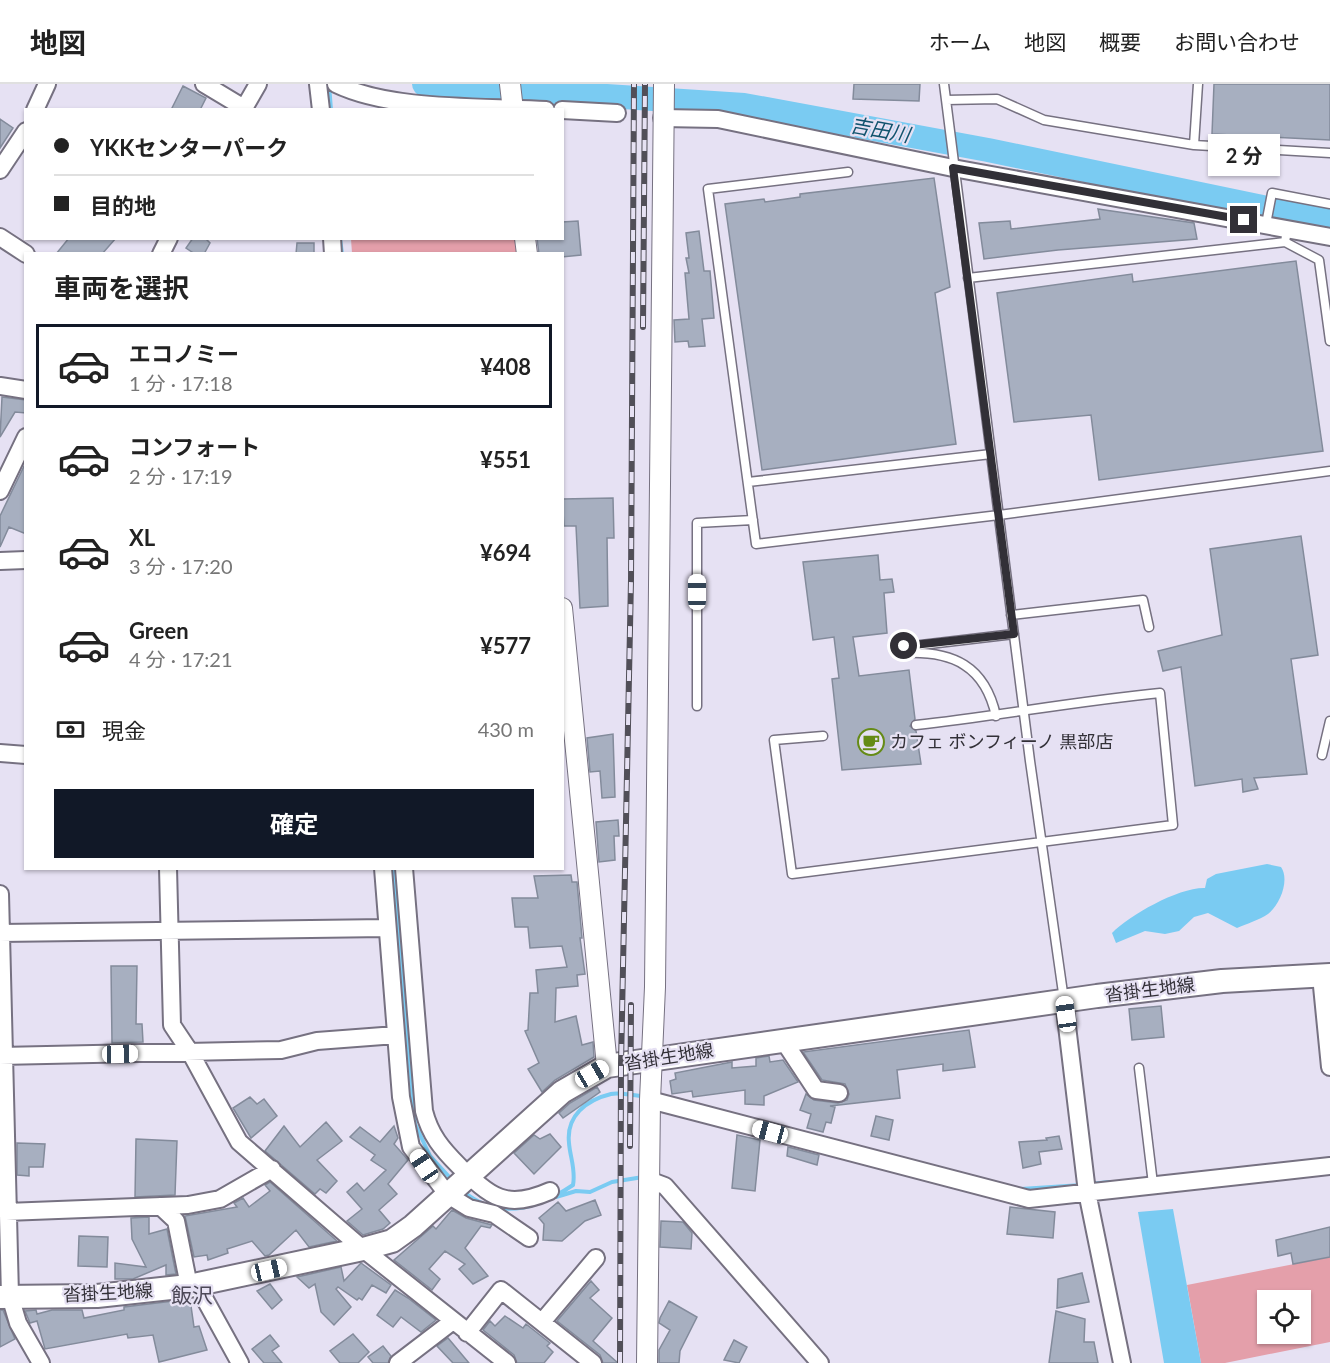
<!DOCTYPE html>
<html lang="ja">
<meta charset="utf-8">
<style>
body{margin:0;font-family:Lato,"Noto Sans JP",sans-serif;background:#f6f6f6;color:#222;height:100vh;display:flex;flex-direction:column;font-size:22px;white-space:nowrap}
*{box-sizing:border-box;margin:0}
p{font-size:20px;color:#767676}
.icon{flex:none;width:33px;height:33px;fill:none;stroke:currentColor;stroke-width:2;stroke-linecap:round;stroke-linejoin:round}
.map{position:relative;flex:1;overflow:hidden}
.panel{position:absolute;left:24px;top:168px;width:540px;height:618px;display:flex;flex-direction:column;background:#fff;border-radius:0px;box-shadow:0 2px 4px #0004}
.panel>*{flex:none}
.top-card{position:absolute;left:24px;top:24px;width:540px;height:132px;border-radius:0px;box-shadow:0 2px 4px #0004;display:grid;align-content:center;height:132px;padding:0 30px;background:#fff}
.buttons{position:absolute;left:1257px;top:1206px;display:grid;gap:12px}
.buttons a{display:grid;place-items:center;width:54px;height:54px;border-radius:0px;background:#fff;box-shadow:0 2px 4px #0004;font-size:30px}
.end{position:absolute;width:27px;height:27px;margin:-14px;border:8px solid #323037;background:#fff;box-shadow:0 0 0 3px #fff}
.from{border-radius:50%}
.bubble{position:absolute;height:42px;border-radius:0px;background:#fff;box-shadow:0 2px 4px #0004;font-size:20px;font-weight:700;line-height:42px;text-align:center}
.car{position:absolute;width:18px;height:36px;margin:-18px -9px;border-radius:8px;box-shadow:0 0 4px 2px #0007;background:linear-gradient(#fff 24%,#345 0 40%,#fff 0 76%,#345 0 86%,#fff 0)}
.top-card b{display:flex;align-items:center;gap:21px;height:57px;font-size:22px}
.top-card b+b{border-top:2px solid #e0e0e0}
.top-card i{width:15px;height:15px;background:#222}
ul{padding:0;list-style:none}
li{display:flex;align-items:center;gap:18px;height:84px;margin:0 12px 9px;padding:0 18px;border:3px solid transparent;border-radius:0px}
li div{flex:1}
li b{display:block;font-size:22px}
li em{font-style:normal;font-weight:700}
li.on{border-color:#111827}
li>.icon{width:54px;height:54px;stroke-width:1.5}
h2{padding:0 30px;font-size:27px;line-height:72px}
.pay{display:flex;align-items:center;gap:15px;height:66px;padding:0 30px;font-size:22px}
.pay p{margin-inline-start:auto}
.cta{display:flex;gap:12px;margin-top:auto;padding:12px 30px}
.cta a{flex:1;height:69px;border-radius:0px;background:#111827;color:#fff;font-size:24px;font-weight:700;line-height:69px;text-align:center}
header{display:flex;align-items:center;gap:36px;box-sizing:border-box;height:84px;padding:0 30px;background:#fff;border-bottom:2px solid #e0e0e0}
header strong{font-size:28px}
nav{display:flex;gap:33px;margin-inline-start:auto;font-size:21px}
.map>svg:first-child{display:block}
.green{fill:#e49faa;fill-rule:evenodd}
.water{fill:#7acbf2}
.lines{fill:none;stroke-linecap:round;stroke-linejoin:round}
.stream{stroke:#7acbf2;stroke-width:4}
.river{stroke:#7acbf2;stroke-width:24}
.building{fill:#a7afc0;stroke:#838b9b;stroke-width:1.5}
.service-casing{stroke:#767181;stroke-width:11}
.minor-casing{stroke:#767181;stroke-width:20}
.tertiary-casing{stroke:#767181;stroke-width:22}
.secondary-casing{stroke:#767181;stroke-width:26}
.service{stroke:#fff;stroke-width:8}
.minor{stroke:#fff;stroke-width:16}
.tertiary{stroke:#fff;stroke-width:20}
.secondary{stroke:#fff;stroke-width:22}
.rail-casing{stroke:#514f58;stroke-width:6}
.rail{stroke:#e6e1f3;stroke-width:4;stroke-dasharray:11;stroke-linecap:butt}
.route{stroke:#323037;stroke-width:8}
.labels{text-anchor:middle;stroke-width:4.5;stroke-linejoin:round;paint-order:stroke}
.poi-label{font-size:18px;fill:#323037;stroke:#e6e1f3;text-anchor:start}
.street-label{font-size:18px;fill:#323037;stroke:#e6e1f3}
.water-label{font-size:20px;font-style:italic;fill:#11536e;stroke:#e6e1f3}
.quarter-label{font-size:21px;fill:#4d4958;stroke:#e6e1f3}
</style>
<header>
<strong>地図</strong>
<nav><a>ホーム</a><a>地図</a><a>概要</a><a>お問い合わせ</a></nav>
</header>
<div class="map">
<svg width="1330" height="1279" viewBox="0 0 1330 1279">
<rect width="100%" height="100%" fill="#e6e1f3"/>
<!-- green -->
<path class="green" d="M351,155H516L518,169H352Z
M1330,1173V1258L1225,1279H1201L1187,1201ZM1268,1216H1300V1250H1268Z"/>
<!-- water -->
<path class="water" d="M1267,780L1281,783C1290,796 1280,821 1268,830C1259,836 1246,840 1237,844L1208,829L1194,833L1179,847L1165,850L1145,847L1116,859L1112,849C1130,831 1179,803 1205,804L1207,795L1216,790Z
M1173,1125L1201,1279H1164L1138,1128Z"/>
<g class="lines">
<!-- stream -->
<path class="stream" d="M329,0L331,26
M340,154L342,170
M393,784L415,1040L430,1072L453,1097
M1090,1100L1109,1098
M1021,1105L1082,1101
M463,1107C499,1138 539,1124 573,1101C576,1086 570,1073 569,1059C566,1032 586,1016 611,1010C620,1008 634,1012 644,1012
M556,1113L576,1107L590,1108L612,1098L643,1093"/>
<!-- river -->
<path class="river" d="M424,0L744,21L988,66L1330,137"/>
</g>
<!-- building -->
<path class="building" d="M854,0H920L919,17L853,15Z
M1214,0H1330V56L1212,50Z
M183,2L206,14L200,26H171Z
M0,35L13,44L0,64Z
M934,94L950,203L935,209L956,360L762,386L725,120L764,115L765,118L800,113V110Z
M1098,125L1194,139L1197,155L1058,166L984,175L979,139L1010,137L1011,145L1100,135Z
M578,137L581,171L562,173V170H539L537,154H562V138Z
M699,147L704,187H710L714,234L702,235L705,262L689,263L688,257L675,258L674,236L689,235L685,189H689L686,174H689L686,149Z
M69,154H116L102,170H56Z
M193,154H205L210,159L204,170H195L186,164Z
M297,159H314V170H296Z
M1296,177L1323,367L1099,396L1091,331L1014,338L997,209L1132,190L1133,198Z
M2,313L26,316V329L15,328L0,353Z
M26,378V450L9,443L0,463V432Z
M613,414L614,454H607L608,522L580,524L576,442H564L562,415Z
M1301,452L1318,571L1291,575L1307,690L1254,694L1258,705L1243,708L1242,695L1195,702L1181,583L1163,587L1158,567L1222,551L1210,465Z
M878,471L880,496L892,495L894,508L884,509L887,549L853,553L859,592L909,586L915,635L910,642L916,647L921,680L842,686L832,595L839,594L834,553L813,556L803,478Z
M613,650L615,713L602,714L600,687L590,688L587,654Z
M618,736L619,752H614L615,776L599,778L596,738Z
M571,791L572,798H577L582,854H580L585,890L577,891L578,902L556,904L555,938L576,932L582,961L593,958L594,973L555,996L542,1008L528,985L539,979L525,947L528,946L530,909H538L536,886L567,883L562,862L530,864L528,843H515L512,814H538L534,792Z
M111,882H137L136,940H142L143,958L112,959Z
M1161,922L1164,953L1132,956L1129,925Z
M969,946L975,983L943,987V980L897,986L900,1014L830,1022L835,1023L831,1039L826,1038L823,1048L807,1044L811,1030L800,1026L806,1010L814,1016L838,1019L847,1016L849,1010L845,1000L822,996L803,968Z
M769,972L770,978L783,976L798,998L764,1012V1021L745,1020V1006L693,1013L692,1007L672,1010L670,997L676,995L675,989L732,978V984L756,982V974Z
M597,1003L600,1008L563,1034L559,1029L570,1019Z
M250,1013L257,1020L264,1015L277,1032L251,1054L233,1024Z
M876,1032L893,1036L889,1056L871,1052Z
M326,1038L342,1057L317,1076L337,1097L326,1109L320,1105L315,1110L265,1067L284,1042L300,1063Z
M394,1042L398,1054L394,1060L408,1076L388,1100L397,1110L379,1126L390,1139L383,1145L363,1151L347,1137L362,1125L347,1108L357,1099L364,1107L386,1086L371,1076L375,1071L350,1053L360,1043L380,1058Z
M550,1050L561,1063L534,1090L514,1069L534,1051L540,1055Z
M737,1051L760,1056L755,1107L732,1104Z
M1059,1052L1062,1065L1039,1068L1041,1080L1023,1084L1019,1058L1047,1056L1046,1054Z
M136,1055L177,1057L175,1111L135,1113Z
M17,1059L45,1060L43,1083H29V1092L17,1091Z
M788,1063L819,1071L817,1081L787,1072Z
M270,1098L337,1157L309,1163L296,1146L269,1171L265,1172L252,1157L227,1165L228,1169L208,1176L207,1171L194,1173L185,1132L237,1123L234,1119L243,1114L249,1123L270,1107L265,1101Z
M595,1116L601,1131L585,1137L562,1157L543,1156L544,1140L539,1134L558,1118L566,1127Z
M1010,1123L1055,1128L1053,1154L1007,1150Z
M452,1126L466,1134L492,1141L490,1144L481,1142L465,1164L488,1192L473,1200L459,1185L465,1180L445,1167L429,1185L440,1195L432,1206L394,1176L433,1142L436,1145Z
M149,1133V1150L167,1145L176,1190L166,1191V1181L133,1195H115V1179L146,1183L132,1155L131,1134Z
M661,1137L683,1138L692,1149L691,1165L660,1163Z
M1330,1143V1173L1293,1180L1291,1169L1278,1172L1276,1156Z
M79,1152L108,1153L107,1183L78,1182Z
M361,1179L391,1201L386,1209L372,1201L362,1216L359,1214L357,1216L338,1203L336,1205L351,1223L334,1241L321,1228L315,1200L309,1204L297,1193L341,1183L344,1197Z
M1082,1189L1089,1218L1057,1224L1058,1195Z
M591,1197L599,1206L590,1214L612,1234L593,1257L618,1279H603L600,1271L557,1237Z
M270,1200L282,1216L272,1225L257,1207Z
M395,1206L408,1214L436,1236L421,1248L401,1233L393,1243L377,1231Z
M190,1215L194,1243L199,1242L207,1266L159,1278L153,1251L128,1254L127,1250L45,1265L37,1237L30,1239L25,1227L36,1226L37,1230L52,1226H82L84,1234L124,1226V1223Z
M669,1217L697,1233L680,1267L679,1279H659V1266L670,1246L659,1239L660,1234Z
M0,1226H3L15,1255L0,1263Z
M1056,1227L1085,1235L1084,1258H1094L1098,1279H1049Z
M505,1232L523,1244L526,1240L550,1259L547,1262L553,1268L544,1279H517L514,1271L483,1246L490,1237L495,1242Z
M353,1250L369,1268L358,1279H340L330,1267Z
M270,1251L279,1262L272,1267L282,1279H264L252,1265Z
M448,1254L469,1279H453L437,1262Z
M734,1256L747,1263L739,1279L724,1276Z
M383,1262L391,1272L388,1279H373L368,1273Z"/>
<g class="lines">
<defs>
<path id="service" d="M944,0L1030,677L1064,916
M946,16L997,15L1044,36L1194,61L1330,69
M1194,61L1198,0
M848,88L708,105L756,460L999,431L1330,387
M1266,140L1272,109L1330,120
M1286,152L1285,158L1319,176L1330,257
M968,194L1285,158
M748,398L991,370
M1011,531L1143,516L1149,543
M697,622V439L753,436
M996,632C985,582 953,567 905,569L904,563L1014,550
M823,652L774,656L792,790L1173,741L1160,609C1078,617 997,632 916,641
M1322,671L1330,637
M1139,984L1153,1100"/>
<path id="minor" d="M204,0L244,24
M318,0L321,26
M336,0C392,27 483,22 546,26
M35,26L47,0
M243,26L258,0
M562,26L617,29
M662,34L718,35L953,84L1330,153
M0,86L26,47
M0,153L26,170
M332,154L333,170
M161,170L169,154
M0,302L26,306
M0,407L26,353
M0,477L26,476
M0,669L26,671
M168,784L172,941L190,968L239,1058L363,1165L507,1279
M383,784L401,1013L411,1063L448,1111L469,1124L494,1130L529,1154
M404,784L424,1027C430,1051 442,1065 459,1082C490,1112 505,1127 550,1107
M0,810L10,1212L18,1239L41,1279
M0,849L386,844
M1321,892L1330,983
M1064,917L1087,1108L1122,1279
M783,956L816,1006L839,1009
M0,972L281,966L317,957L396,951
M650,1016L1029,1115L1330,1082
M649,1096L665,1102L820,1279
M160,1122L176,1137L189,1202
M6,1128L188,1121L220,1115L272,1085
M197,1201L240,1279
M542,1238L596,1174
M467,1249L501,1206L593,1279
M398,1279L453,1237"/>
<path id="tertiary" d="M510,0L513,26
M525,154L527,170
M562,524L607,982
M647,1279L650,1016L655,903L664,0"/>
<path id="secondary" d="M0,1213L97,1212L189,1202L363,1165L392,1157L413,1142L562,1008L607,982L1097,912L1222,897L1330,891"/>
</defs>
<!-- service casing -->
<use href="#service" class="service-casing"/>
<!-- minor casing -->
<use href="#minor" class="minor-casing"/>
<!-- tertiary casing -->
<use href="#tertiary" class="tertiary-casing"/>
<!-- secondary casing -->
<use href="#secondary" class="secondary-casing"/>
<!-- service -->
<use href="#service" class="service"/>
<!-- minor -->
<use href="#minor" class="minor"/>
<!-- tertiary -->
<use href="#tertiary" class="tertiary"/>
<!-- secondary -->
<use href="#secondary" class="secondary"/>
<defs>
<path id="rail" d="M643,243L645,0
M630,1062L631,921
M620,1279L621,980L631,496L634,0"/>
</defs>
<!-- rail casing -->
<use href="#rail" class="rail-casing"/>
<!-- rail -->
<use href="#rail" class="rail"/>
</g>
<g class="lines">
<!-- route -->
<path class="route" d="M904,562L1014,550L953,84L1244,136"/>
</g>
<!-- icons -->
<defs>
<symbol id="cafe-ring" viewBox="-11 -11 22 22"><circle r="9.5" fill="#e6e1f3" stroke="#658b16" stroke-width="1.5"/><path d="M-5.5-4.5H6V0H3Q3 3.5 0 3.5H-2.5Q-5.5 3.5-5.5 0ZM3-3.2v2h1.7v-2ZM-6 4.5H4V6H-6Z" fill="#658b16"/></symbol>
</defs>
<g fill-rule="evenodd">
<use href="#cafe-ring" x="856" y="643" width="30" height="30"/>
</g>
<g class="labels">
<!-- poi labels -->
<g class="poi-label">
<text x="890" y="664">カフェ ボンフィーノ 黒部店</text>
</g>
<!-- street labels -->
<g class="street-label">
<text transform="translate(1150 906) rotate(-7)" y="6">沓掛生地線</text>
<text transform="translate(669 973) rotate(-9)" y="6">沓掛生地線</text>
<text transform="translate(108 1209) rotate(-3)" y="6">沓掛生地線</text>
</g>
<!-- water labels -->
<g class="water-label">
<text transform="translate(880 46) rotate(10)" y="7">吉田川</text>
</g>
<!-- quarter labels -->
<g class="quarter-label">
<text x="192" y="1219">飯沢</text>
</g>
</g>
</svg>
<div class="buttons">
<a><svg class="icon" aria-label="locate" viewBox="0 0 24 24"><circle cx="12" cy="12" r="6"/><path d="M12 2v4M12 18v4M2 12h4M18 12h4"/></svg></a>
</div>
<i class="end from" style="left:904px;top:562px"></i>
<i class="end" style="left:1244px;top:136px"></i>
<div class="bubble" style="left:1208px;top:50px;width:72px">2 分</div>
<i class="car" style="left:697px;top:508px;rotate:0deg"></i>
<i class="car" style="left:1066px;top:930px;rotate:352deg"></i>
<i class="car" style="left:120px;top:970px;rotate:89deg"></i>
<i class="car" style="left:592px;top:990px;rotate:60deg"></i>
<i class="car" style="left:770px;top:1048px;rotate:285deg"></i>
<i class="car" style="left:424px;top:1082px;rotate:326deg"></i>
<i class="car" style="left:269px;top:1186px;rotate:77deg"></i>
<div class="top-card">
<b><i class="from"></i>YKKセンターパーク</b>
<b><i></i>目的地</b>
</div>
<section class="panel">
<h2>車両を選択</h2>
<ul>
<li class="on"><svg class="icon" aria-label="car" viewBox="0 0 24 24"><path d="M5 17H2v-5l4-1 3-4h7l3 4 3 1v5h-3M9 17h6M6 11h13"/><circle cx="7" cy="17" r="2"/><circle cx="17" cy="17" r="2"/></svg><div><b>エコノミー</b><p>1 分 · 17:18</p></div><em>¥408</em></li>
<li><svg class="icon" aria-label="car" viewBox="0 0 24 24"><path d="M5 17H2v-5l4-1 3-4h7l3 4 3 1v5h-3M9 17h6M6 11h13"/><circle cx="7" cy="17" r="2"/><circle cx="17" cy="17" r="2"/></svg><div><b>コンフォート</b><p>2 分 · 17:19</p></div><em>¥551</em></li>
<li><svg class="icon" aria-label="car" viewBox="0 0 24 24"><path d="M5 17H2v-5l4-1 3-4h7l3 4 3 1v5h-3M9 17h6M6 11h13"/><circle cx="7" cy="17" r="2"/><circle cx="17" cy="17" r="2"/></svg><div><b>XL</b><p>3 分 · 17:20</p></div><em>¥694</em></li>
<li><svg class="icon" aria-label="car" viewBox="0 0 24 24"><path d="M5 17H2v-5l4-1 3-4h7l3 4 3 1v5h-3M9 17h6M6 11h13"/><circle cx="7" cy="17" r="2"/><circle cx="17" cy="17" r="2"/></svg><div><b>Green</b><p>4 分 · 17:21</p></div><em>¥577</em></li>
</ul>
<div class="pay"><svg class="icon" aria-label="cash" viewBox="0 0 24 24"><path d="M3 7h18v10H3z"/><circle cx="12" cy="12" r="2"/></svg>現金<p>430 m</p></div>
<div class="cta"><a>確定</a></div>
</section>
</div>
